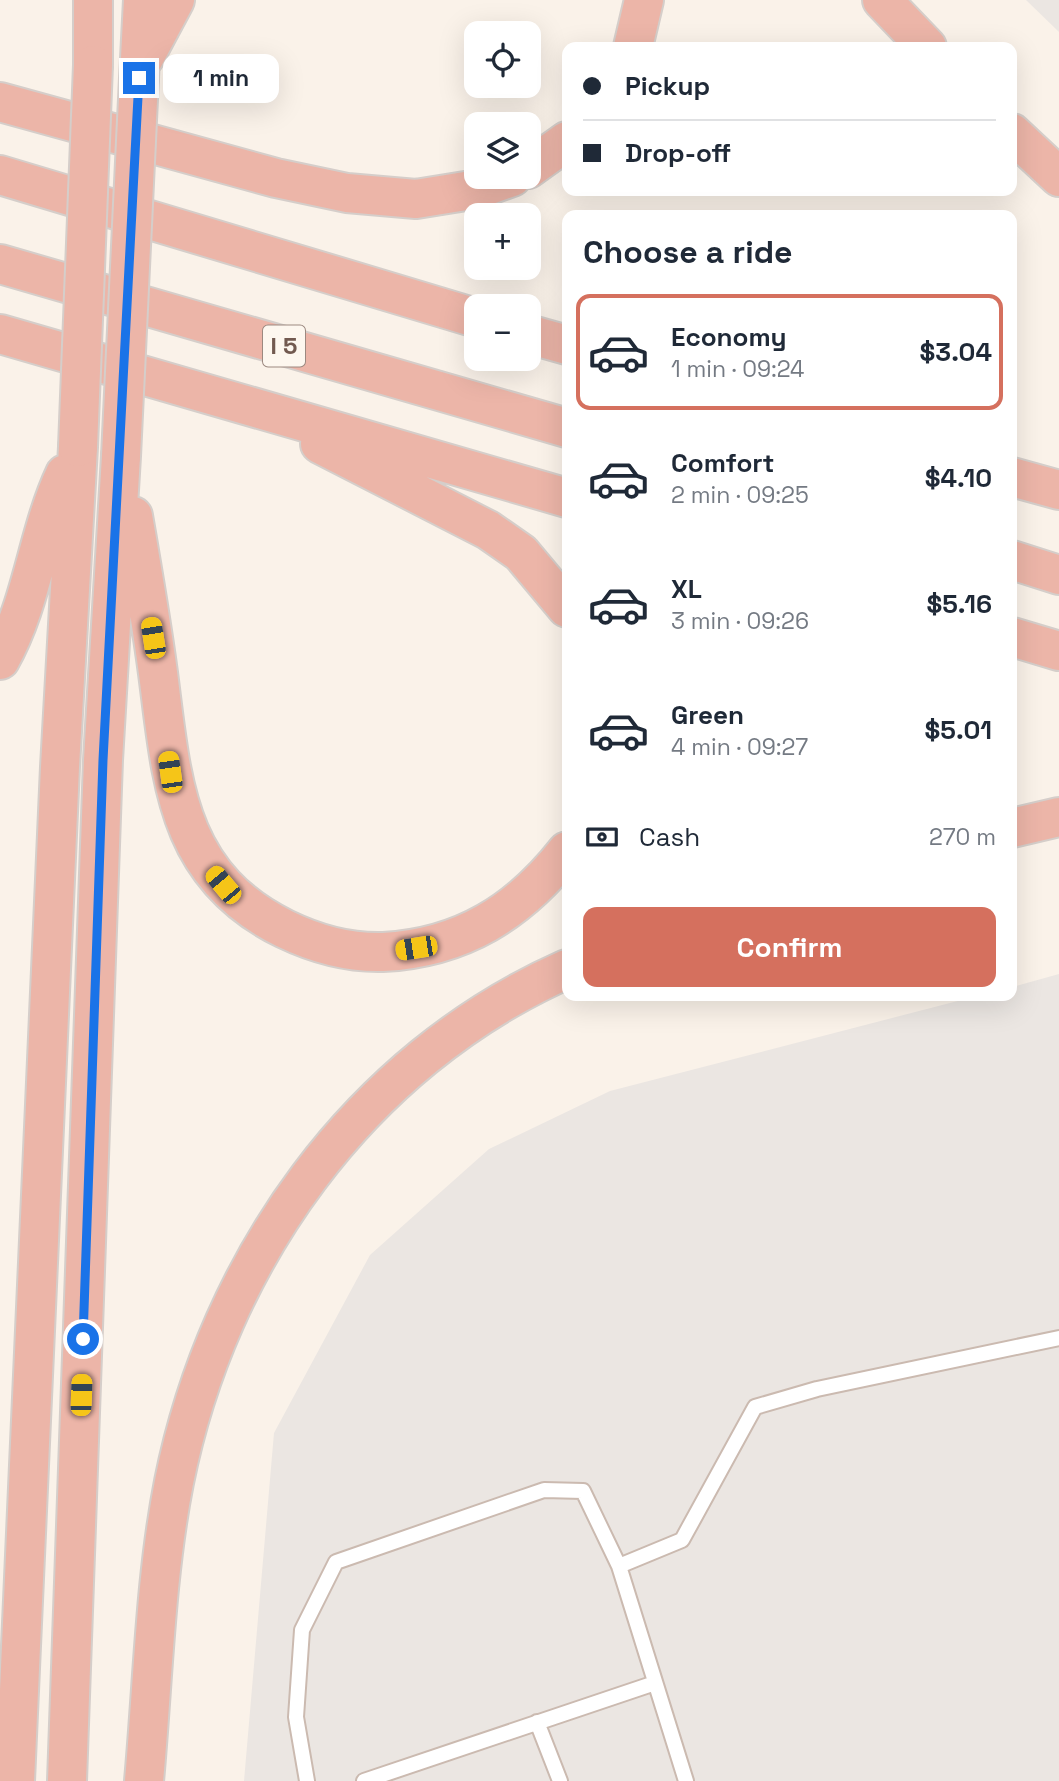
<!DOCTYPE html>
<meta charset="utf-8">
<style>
body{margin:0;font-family:"Space Grotesk",sans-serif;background:#f6f6f7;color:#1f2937;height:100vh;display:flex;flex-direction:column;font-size:26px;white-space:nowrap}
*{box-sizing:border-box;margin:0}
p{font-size:23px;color:#747a83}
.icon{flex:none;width:38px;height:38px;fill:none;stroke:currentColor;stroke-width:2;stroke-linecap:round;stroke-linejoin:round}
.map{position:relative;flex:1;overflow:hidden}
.drawer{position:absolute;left:562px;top:210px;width:455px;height:791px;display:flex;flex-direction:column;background:#fff;border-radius:14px;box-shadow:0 7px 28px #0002}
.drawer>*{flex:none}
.top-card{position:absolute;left:562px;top:42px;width:455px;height:154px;border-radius:14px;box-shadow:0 7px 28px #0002;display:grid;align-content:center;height:154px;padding:0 21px;background:#fff}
.fabs{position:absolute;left:464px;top:21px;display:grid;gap:14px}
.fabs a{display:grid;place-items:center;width:77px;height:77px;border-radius:14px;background:#fff;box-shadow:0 7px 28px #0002;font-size:35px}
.end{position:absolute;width:32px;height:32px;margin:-16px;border:9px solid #1a73e8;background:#fff;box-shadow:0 0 0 4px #fff}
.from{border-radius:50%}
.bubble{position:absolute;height:49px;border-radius:14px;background:#fff;box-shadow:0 7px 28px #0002;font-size:23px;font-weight:800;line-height:49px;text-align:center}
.car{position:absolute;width:21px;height:42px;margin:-21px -10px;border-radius:9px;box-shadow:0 0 5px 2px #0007;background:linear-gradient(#f5c518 24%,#345 0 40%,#f5c518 0 76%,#345 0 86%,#f5c518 0)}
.top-card b{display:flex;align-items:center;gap:24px;height:66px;font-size:26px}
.top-card b+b{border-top:2px solid #e0e1e3}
.top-card i{width:18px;height:18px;background:#1f2937}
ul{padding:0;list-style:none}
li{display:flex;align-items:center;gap:21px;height:116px;margin:0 14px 10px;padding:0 7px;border:4px solid transparent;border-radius:14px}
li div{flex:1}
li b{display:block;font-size:26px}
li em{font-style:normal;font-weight:800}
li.on{border-color:#d5705e}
li>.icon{width:63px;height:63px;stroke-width:1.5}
h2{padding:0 21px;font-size:32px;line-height:84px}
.pay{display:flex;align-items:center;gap:18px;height:77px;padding:0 21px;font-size:26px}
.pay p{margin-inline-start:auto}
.button{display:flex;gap:14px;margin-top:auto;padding:14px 21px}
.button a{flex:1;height:80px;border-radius:14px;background:#d5705e;color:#fff;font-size:28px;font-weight:800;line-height:80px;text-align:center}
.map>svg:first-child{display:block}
.industrial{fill:#ebe6e2}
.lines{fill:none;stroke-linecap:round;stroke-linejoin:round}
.service-casing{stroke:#cbbab0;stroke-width:18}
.motorway-casing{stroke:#d5ceca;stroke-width:42}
.service{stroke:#fff;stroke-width:14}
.motorway{stroke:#ecb5a8;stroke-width:38}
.motorway-bridge-casing{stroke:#d5ceca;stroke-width:42;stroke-linecap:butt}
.motorway-bridge{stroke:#ecb5a8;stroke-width:38}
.route{stroke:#1a73e8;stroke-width:9}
.labels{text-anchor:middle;stroke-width:7;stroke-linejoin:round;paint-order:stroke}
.shield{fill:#fdf7ef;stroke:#9c8980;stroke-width:2}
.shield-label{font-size:24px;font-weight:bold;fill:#725a50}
</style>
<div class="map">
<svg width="1059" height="1781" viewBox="0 0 1059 1781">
<rect width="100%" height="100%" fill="#faf2e9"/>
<!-- industrial -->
<path class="industrial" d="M1026,0H1059V32Z
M1059,974V1781H244L274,1433L370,1255L489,1149L610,1091L977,996H1012V987Z"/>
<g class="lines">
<defs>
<path id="service" d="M619,1566L682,1540L755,1407L817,1389L1059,1338
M537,1722L560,1781
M307,1781L296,1717L302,1630L336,1562L544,1490L583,1491L619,1566L686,1781
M364,1781L655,1683"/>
<path id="motorway" d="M882,0L927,47
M633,47L644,0
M144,58L175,0
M93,65V0
M139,78L143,0
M0,102L276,178L347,193L416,199L478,189L512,177
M1012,133L1059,177
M528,169L567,141
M0,175L476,318
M0,264L567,428
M0,334L567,498
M528,334L567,345
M320,444L488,530L521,553L567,608
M1012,477L1059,490
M133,516C142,568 151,620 158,673C172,781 175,875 285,929C316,944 349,953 383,952C462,948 519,912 567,851
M1012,560L1059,575
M1012,637L1059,651
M0,660C33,602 37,534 65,474
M1012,828L1059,817
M15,1781L60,767L78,447
M67,1781L103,760L121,456
M144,1781C153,1682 155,1579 174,1482C218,1261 359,1061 567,969"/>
</defs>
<!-- service casing -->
<use href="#service" class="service-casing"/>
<!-- motorway casing -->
<use href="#motorway" class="motorway-casing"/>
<!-- service -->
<use href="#service" class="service"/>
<!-- motorway -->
<use href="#motorway" class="motorway"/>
<defs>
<path id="motorway-bridge" d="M78,447L93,65
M121,456L139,78"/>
</defs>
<!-- motorway-bridge casing -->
<use href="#motorway-bridge" class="motorway-bridge-casing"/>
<!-- motorway-bridge -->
<use href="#motorway-bridge" class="motorway-bridge"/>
</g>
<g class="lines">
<!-- route -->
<path class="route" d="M83,1339L103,760L139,78"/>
</g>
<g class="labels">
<!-- shield labels -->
<rect class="shield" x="263" y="325.5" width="42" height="41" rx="5"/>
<g class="shield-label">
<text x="284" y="354">I 5</text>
</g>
</g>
</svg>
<div class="fabs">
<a><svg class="icon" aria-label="locate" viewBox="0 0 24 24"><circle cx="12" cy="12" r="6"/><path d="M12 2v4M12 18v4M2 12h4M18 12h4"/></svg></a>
<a><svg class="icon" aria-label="layers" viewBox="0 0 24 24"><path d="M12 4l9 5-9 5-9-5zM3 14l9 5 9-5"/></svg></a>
<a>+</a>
<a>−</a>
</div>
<i class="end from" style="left:83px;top:1339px"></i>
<i class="end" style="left:139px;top:78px"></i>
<div class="bubble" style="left:163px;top:54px;width:116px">1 min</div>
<i class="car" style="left:153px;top:638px;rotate:351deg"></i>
<i class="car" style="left:170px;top:772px;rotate:352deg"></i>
<i class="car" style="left:223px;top:885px;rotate:320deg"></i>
<i class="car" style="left:416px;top:948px;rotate:261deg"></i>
<i class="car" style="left:81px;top:1395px;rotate:2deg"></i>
<div class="top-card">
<b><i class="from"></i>Pickup</b>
<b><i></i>Drop-off</b>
</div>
<section class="drawer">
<h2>Choose a ride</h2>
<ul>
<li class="on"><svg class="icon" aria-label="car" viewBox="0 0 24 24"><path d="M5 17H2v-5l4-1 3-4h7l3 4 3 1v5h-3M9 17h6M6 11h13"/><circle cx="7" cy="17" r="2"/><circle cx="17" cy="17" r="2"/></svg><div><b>Economy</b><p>1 min · 09:24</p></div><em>$3.04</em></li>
<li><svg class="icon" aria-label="car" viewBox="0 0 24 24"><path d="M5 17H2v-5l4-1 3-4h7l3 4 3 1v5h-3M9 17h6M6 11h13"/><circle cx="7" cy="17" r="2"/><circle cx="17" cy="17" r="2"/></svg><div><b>Comfort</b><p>2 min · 09:25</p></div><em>$4.10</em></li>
<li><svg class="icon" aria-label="car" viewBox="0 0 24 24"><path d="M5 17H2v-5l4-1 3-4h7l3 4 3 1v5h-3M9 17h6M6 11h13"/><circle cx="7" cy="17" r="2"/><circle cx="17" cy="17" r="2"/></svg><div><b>XL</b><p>3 min · 09:26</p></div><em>$5.16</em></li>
<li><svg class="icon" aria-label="car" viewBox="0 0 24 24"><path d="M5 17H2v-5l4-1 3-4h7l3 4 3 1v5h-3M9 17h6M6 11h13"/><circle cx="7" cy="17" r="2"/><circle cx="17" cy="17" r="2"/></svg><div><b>Green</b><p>4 min · 09:27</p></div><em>$5.01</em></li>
</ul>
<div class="pay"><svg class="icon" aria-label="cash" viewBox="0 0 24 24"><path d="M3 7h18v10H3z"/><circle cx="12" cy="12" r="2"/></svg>Cash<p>270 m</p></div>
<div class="button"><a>Confirm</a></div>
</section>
</div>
